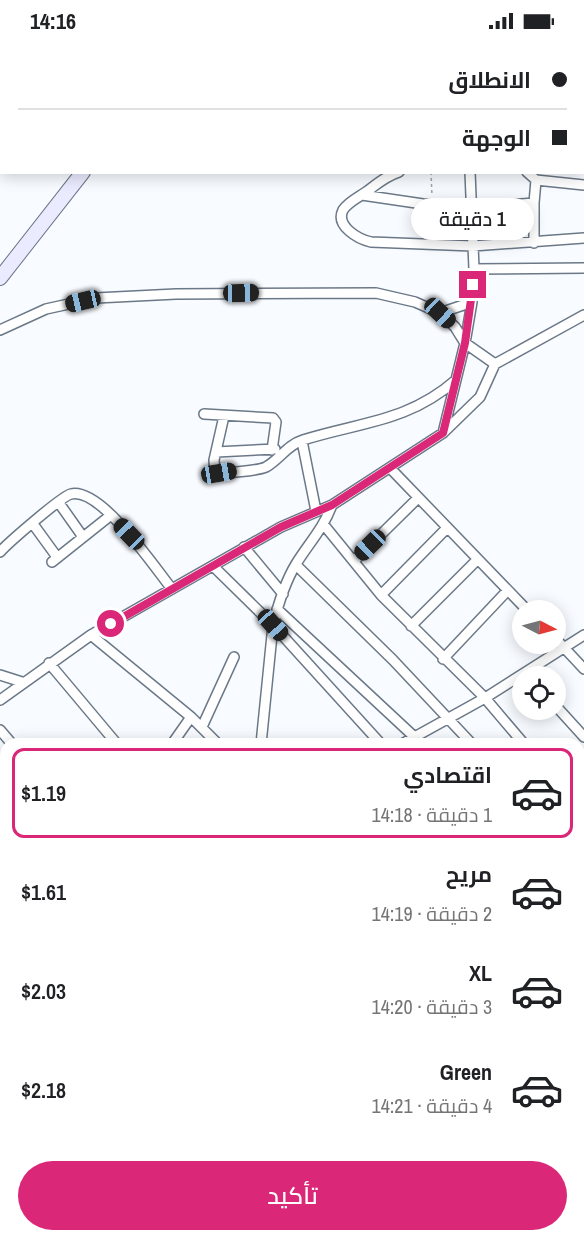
<!DOCTYPE html>
<html lang="ar">
<meta charset="utf-8">
<style>
body{margin:0;font-family:"Archivo Narrow",Cairo,sans-serif;background:#f2f2f2;color:#202124;direction:rtl;height:100vh;display:flex;flex-direction:column;font-size:22px;white-space:nowrap}
*{box-sizing:border-box;margin:0}
p{font-size:20px;color:#757577}
.icon{flex:none;width:33px;height:33px;fill:none;stroke:currentColor;stroke-width:2;stroke-linecap:round;stroke-linejoin:round}
.map{position:relative;flex:1;overflow:hidden;direction:ltr}
.drawer{position:absolute;left:0px;top:696px;width:585px;height:504px;display:flex;flex-direction:column;background:#fff;border-radius:18px 18px 0 0;box-shadow:0 3px 15px #0003;direction:rtl}
.drawer>*{flex:none}
.guide{position:absolute;left:0px;top:0px;width:585px;height:132px;box-shadow:0 3px 15px #0003;direction:rtl;display:grid;align-content:center;height:132px;padding:0 18px;background:#fff}
.needle{width:39px;rotate:96deg}
.fabs{position:absolute;left:512px;top:558px;display:grid;gap:12px}
.fabs a{display:grid;place-items:center;width:54px;height:54px;border-radius:50%;background:#fff;box-shadow:0 3px 15px #0003;font-size:30px}
.end{position:absolute;width:27px;height:27px;margin:-14px;border:8px solid #db2777;background:#fff;box-shadow:0 0 0 3px #fff}
.from{border-radius:50%}
.bubble{position:absolute;height:42px;border-radius:21px;background:#fff;box-shadow:0 3px 15px #0003;font-size:20px;font-weight:600;line-height:42px;text-align:center;direction:rtl}
.car{position:absolute;width:18px;height:36px;margin:-18px -9px;border-radius:8px;box-shadow:0 0 4px 2px #0007;background:linear-gradient(#222 24%,#8ab4d8 0 40%,#222 0 76%,#8ab4d8 0 86%,#222 0)}
.guide b{display:flex;align-items:center;gap:21px;height:57px;font-size:22px}
.guide b+b{border-top:2px solid #e0e0e0}
.guide i{width:15px;height:15px;background:#202124}
ul{padding:10px 0 0;list-style:none}
li{display:flex;align-items:center;gap:18px;height:90px;margin:0 12px 9px;padding:0 6px;border:3px solid transparent;border-radius:12px}
li div{flex:1}
li b{display:block;font-size:22px}
li em{font-style:normal;font-weight:600}
li.current{border-color:#db2777}
li>.icon{width:54px;height:54px;stroke-width:1.5}
.primary-button{display:flex;gap:12px;margin-top:auto;padding:12px 18px}
.primary-button a{flex:1;height:69px;border-radius:36px;background:#db2777;color:#fff;font-size:24px;font-weight:600;line-height:69px;text-align:center}
.status{display:flex;justify-content:space-between;align-items:center;height:42px;padding:0 30px;background:#fff;direction:ltr}
.status svg{height:16px;fill:currentColor}
.map>svg:first-child{display:block}
.lines{fill:none;stroke-linecap:round;stroke-linejoin:round}
.street-casing{stroke:#6b7887;stroke-width:12}
.secondary-casing{stroke:#6b7887;stroke-width:16}
.path{stroke:#a0a4aa;stroke-width:1.5;stroke-dasharray:3 3;stroke-linecap:butt}
.street{stroke:#fff;stroke-width:9}
.secondary{stroke:#eaebfe;stroke-width:14}
.route{stroke:#db2777;stroke-width:8}
</style>
<div class="status"><b>14:16</b><svg viewBox="0 0 49 12"><path d="M0 12V9h3v3zM5 12V6h3v6zM10 12V3h3v9zM15 12V0h3v12zM26 1h20v11H26zM47 4h2v5h-2z"/></svg></div>
<div class="map">
<svg width="584" height="1200" viewBox="0 0 584 1200">
<rect width="100%" height="100%" fill="#f8fbff"/>
<g class="lines">
<defs>
<path id="street" d="M399,130C386,134 377,142 366,150C359,155 348,160 343,168C335,184 358,197 371,200L473,204L584,196
M470,130L474,227L472,260L465,301L495,322
M527,130L536,138L584,143
M362,153L423,162L470,166L534,161
M534,201V161L536,138
M474,227L584,226
M440,271L472,260
M0,288L46,267L96,256L176,252L376,251L415,260L440,271L455,285L465,301L443,391
M204,372L273,376L276,380L272,408
M224,374L214,418L215,431C226,431 257,429 266,425C280,417 287,403 303,398C360,380 408,380 456,338
M302,399L316,469
M216,410L275,407
M390,426L527,568
M59,461L83,495
M33,482L57,515
M324,483L381,553L485,656L524,702
M244,505L283,552
M0,510C8,501 62,454 71,452C101,445 155,526 172,547
M354,519L418,456
M52,520L111,473
M296,523L393,618L472,702
M213,524L273,583L381,702
M381,553L446,487
M277,567L422,702
M411,584L477,518
M91,593L191,675L218,702
M555,596L584,627
M443,617L507,549
M49,621L117,702
M0,633L22,640
M0,658L91,593L281,485L332,463L443,391L480,355L495,322L584,273
M555,663L584,695
M202,685L234,615
M0,688L12,702
M172,702L191,675
M261,702L273,583C278,563 285,540 296,522C309,501 323,487 332,463
M402,702L485,656L584,593
M0,754L6,761
M579,763H584
M579,784L584,801
M0,827L6,826
M579,883H584
M0,1052L6,1053
M0,1149L6,1140
M154,1194L167,1200
M250,1194L258,1200
M214,1196L219,1200
M42,1200L46,1194
M187,1200L192,1194"/>
<path id="secondary" d="M167,2L168,0
M0,236L83,130"/>
</defs>
<!-- street casing -->
<use href="#street" class="street-casing"/>
<!-- secondary casing -->
<use href="#secondary" class="secondary-casing"/>
<!-- path -->
<path class="path" d="M431,130L432,154"/>
<!-- street -->
<use href="#street" class="street"/>
<!-- secondary -->
<use href="#secondary" class="secondary"/>
</g>
<g class="lines">
<!-- route -->
<path class="route" d="M111,582L281,485L332,463L443,391L465,301L473,243"/>
</g>
</svg>
<div class="fabs">
<a><svg class="needle" viewBox="-14 -14 28 28"><path d="M0-13l5 13h-10z" fill="#e53935"/><path d="M0 13l5-13h-10z" fill="#757577"/></svg></a>
<a><svg class="icon" aria-label="locate" viewBox="0 0 24 24"><circle cx="12" cy="12" r="6"/><path d="M12 2v4M12 18v4M2 12h4M18 12h4"/></svg></a>
</div>
<i class="end from" style="left:111px;top:582px"></i>
<i class="end" style="left:473px;top:243px"></i>
<div class="bubble" style="left:411px;top:156px;width:123px">1 دقيقة</div>
<i class="car" style="left:241px;top:251px;rotate:89deg"></i>
<i class="car" style="left:83px;top:259px;rotate:257deg"></i>
<i class="car" style="left:440px;top:271px;rotate:133deg"></i>
<i class="car" style="left:219px;top:431px;rotate:81deg"></i>
<i class="car" style="left:129px;top:492px;rotate:316deg"></i>
<i class="car" style="left:370px;top:503px;rotate:226deg"></i>
<i class="car" style="left:273px;top:583px;rotate:138deg"></i>
<div class="guide">
<b><i class="from"></i>الانطلاق</b>
<b><i></i>الوجهة</b>
</div>
<section class="drawer">
<ul>
<li class="current"><svg class="icon" aria-label="car" viewBox="0 0 24 24"><path d="M5 17H2v-5l4-1 3-4h7l3 4 3 1v5h-3M9 17h6M6 11h13"/><circle cx="7" cy="17" r="2"/><circle cx="17" cy="17" r="2"/></svg><div><b>اقتصادي</b><p>1 دقيقة · 14:18</p></div><em>$1.19</em></li>
<li><svg class="icon" aria-label="car" viewBox="0 0 24 24"><path d="M5 17H2v-5l4-1 3-4h7l3 4 3 1v5h-3M9 17h6M6 11h13"/><circle cx="7" cy="17" r="2"/><circle cx="17" cy="17" r="2"/></svg><div><b>مريح</b><p>2 دقيقة · 14:19</p></div><em>$1.61</em></li>
<li><svg class="icon" aria-label="car" viewBox="0 0 24 24"><path d="M5 17H2v-5l4-1 3-4h7l3 4 3 1v5h-3M9 17h6M6 11h13"/><circle cx="7" cy="17" r="2"/><circle cx="17" cy="17" r="2"/></svg><div><b>XL</b><p>3 دقيقة · 14:20</p></div><em>$2.03</em></li>
<li><svg class="icon" aria-label="car" viewBox="0 0 24 24"><path d="M5 17H2v-5l4-1 3-4h7l3 4 3 1v5h-3M9 17h6M6 11h13"/><circle cx="7" cy="17" r="2"/><circle cx="17" cy="17" r="2"/></svg><div><b>Green</b><p>4 دقيقة · 14:21</p></div><em>$2.18</em></li>
</ul>
<div class="primary-button"><a>تأكيد</a></div>
</section>
</div>
